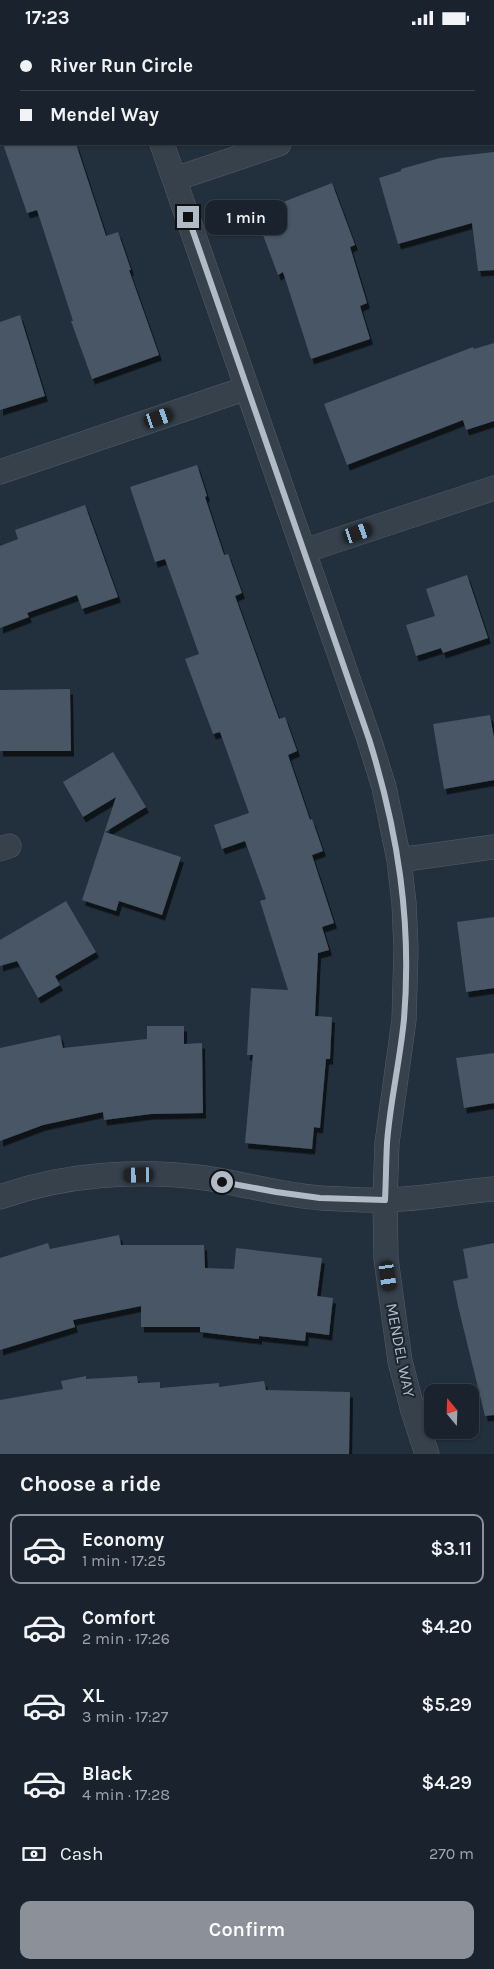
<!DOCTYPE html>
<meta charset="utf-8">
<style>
body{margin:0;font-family:Karla,sans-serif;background:#232b35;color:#f1f3f6;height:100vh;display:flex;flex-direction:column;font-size:19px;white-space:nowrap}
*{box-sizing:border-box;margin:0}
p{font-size:16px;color:#9fa4aa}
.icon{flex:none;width:28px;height:28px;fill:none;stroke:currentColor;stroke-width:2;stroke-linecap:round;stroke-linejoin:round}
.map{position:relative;height:1419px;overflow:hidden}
.sheet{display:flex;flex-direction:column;background:#1a232d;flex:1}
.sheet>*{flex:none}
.guide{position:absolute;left:0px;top:0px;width:495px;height:110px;box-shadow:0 1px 4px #0004,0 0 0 1px #384049;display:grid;align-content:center;height:110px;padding:0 20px;background:#1a232d}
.needle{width:32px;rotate:341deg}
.fabs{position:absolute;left:424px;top:1349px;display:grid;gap:10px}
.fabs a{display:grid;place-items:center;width:55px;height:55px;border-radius:10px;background:#1a232d;box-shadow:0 1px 4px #0004,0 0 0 1px #384049;font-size:25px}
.end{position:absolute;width:22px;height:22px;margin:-11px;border:6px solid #b1bbc8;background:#111;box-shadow:0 0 0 2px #111}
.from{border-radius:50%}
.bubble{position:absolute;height:35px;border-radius:10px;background:#1a232d;box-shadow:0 1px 4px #0004,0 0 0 1px #384049;font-size:16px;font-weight:600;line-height:35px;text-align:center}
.car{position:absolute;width:15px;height:30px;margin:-15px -8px;border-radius:6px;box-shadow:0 0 4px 1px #0007;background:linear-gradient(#222 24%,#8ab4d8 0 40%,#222 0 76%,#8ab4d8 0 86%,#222 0)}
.guide b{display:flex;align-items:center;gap:18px;height:48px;font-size:19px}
.guide b+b{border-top:1px solid #384049}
.guide i{width:12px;height:12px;background:#f1f3f6}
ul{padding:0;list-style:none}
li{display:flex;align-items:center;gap:15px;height:70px;margin:0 10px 8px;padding:0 10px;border:2px solid transparent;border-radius:10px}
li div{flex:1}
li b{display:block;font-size:19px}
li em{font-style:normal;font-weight:600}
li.active{border-color:#8c9099}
li>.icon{width:45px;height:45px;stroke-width:1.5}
h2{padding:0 20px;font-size:22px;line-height:60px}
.pay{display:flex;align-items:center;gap:12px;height:55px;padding:0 20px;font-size:19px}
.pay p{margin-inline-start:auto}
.primary-button{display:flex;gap:10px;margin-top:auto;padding:10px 20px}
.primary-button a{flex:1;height:58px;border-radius:10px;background:#8c9099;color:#fff;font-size:20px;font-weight:600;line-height:58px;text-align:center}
.status{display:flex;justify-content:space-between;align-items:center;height:35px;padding:0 25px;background:#1a232d;direction:ltr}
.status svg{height:14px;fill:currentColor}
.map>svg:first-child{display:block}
.building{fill:#485665;filter:url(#shadow)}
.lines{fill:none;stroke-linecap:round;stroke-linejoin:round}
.minor-casing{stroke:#545e6a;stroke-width:25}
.minor{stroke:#36414c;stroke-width:24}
.route{stroke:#b1bbc8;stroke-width:6}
.labels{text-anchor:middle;stroke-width:4;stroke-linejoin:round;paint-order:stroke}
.street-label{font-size:16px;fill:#b1bbc8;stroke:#1b2631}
</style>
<div class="status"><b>17:23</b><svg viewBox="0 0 49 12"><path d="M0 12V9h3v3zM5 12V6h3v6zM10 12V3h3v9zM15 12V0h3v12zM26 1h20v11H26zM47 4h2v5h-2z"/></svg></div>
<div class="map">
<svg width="494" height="1419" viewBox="0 0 494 1419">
<defs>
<filter id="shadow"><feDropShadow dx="3" dy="5.5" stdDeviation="0" flood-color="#0009"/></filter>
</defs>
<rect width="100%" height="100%" fill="#222f3c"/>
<!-- building -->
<path class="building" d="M3,109H76L106,201L118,197L131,235H129L159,320L92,344L71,286H73L37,175L27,178Z
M494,117V235L478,236L472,188L398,209L379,143L401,136V134L440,123Z
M332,148L355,210L350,212L367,268L360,271L370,304L311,324L283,237L278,240L263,200L281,193L273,171Z
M20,280L45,361L0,375V287Z
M494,308V386L466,395L463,385L347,430L324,369L473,312L474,314Z
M197,430L207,461L205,462L224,520L228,519L242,558L235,561L279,684L285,682L297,716L288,720L310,785L312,784L323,816L312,820L334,888L322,892L329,915L318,918L315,981L332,982L330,1024H326L320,1093L314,1092L312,1114L245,1108L253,1020H247L251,953L288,955L260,866L266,864L245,806L222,814L214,790L249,778L220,697L213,699L185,624L199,619L165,524L155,527L130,452Z
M85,470L118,562L82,574L77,560L27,578L29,582L0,593V511L18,504L15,495Z
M467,540L488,603L443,618L441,613L416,621L406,590L435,581L426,554Z
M70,654L71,716H0V655Z
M490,680L494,703V745L444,754L433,689Z
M113,717L146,772L105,797L181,822L162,880L119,866L116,876L82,865L116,762L83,782L63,747Z
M66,866L96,917L55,941L60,950L38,963L17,926L0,931V905Z
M494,882V953L466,957L457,887Z
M147,991H184V1009L202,1008L203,1078L151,1079L104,1085L103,1077L43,1090L0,1106V1013L60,1000L63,1013L147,1004Z
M494,1018V1068L464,1073L456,1023Z
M119,1200L121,1210H204L205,1233L234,1234L236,1213L322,1223L317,1261L333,1263L329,1300L306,1297L305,1306L259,1301V1304L200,1297V1292H141V1271L73,1285L75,1292L0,1315V1223L48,1208L50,1214Z
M494,1208V1380L485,1381L458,1271L453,1246L468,1243L463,1214Z
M86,1341V1344L137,1341L138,1348L160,1347V1353L219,1348V1352L264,1346L266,1355L350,1357L349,1419H0V1365L63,1354L61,1346Z"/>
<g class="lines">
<defs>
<path id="minor" d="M124,0L125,1
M162,109L369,704L384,752L399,825L404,868L406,914L404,985L387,1108L385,1165L386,1224L400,1326L413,1376L427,1419
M175,144L279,109
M0,437L247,353
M304,516L494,453
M0,814L9,811
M399,825L494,812
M0,1162C64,1139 138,1134 205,1143C244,1149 282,1160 321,1163C342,1164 364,1166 385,1165C421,1164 458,1157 494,1154"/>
</defs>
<!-- minor casing -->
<use href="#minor" class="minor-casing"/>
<!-- minor -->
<use href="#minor" class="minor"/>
</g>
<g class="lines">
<!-- route -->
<path class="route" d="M188,182L369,704C398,797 412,887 404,984C400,1026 390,1067 387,1108C386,1127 386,1146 385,1165L320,1163L276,1157L222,1147"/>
</g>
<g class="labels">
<!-- street labels -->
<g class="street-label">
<text transform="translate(401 1315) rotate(79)" y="6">MENDEL WAY</text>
</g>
</g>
</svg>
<div class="fabs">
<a><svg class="needle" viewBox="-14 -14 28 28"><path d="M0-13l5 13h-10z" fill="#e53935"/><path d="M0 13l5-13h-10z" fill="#9fa4aa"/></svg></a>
</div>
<i class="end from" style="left:222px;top:1147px"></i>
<i class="end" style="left:188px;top:182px"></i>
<div class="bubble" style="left:205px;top:165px;width:82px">1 min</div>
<i class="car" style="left:159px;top:383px;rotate:71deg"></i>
<i class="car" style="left:358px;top:498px;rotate:71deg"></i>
<i class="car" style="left:139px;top:1140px;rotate:269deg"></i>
<i class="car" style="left:388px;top:1241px;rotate:172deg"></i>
<div class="guide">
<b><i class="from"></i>River Run Circle</b>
<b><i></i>Mendel Way</b>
</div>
</div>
<section class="sheet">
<h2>Choose a ride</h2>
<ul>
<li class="active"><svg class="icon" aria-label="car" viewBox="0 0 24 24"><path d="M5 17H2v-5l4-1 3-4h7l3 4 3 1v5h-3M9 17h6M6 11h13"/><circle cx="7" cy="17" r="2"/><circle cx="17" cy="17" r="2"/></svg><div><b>Economy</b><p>1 min · 17:25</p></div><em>$3.11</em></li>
<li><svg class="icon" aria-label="car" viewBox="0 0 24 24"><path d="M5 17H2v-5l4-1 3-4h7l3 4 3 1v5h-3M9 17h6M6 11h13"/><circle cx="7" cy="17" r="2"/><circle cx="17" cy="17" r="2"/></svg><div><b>Comfort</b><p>2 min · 17:26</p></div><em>$4.20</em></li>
<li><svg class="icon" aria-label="car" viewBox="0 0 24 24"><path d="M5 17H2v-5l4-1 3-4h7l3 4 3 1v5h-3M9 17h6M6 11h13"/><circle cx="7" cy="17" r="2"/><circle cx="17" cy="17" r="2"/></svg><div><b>XL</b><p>3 min · 17:27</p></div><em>$5.29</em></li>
<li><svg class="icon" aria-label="car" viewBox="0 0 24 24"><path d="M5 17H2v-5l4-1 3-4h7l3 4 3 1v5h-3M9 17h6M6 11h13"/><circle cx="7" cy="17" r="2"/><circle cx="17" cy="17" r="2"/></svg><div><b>Black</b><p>4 min · 17:28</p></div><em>$4.29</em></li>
</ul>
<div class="pay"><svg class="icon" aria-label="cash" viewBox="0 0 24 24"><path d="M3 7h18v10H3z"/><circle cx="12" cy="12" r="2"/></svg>Cash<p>270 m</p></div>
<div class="primary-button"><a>Confirm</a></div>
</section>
